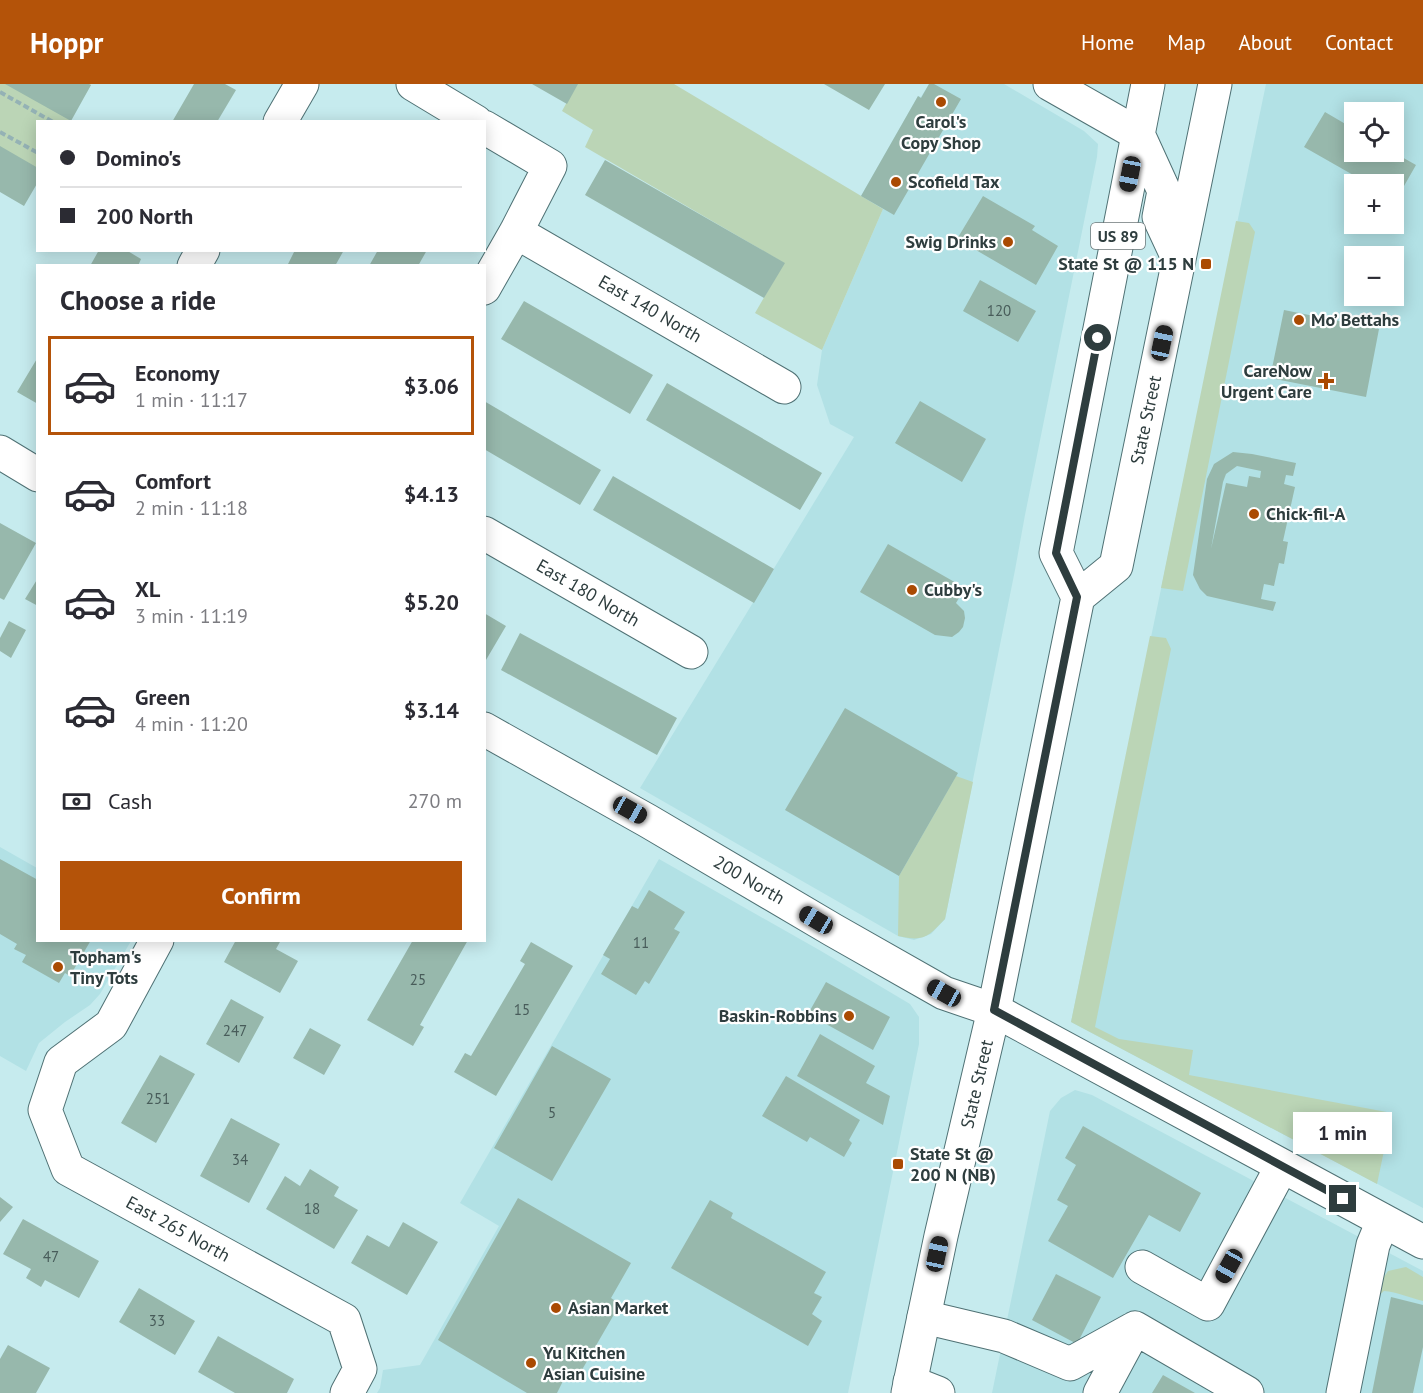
<!DOCTYPE html>
<meta charset="utf-8">
<style>
body{margin:0;font-family:"PT Sans",sans-serif;background:#f7f7f7;color:#2b2b33;height:100vh;display:flex;flex-direction:column;font-size:22px;white-space:nowrap}
*{box-sizing:border-box;margin:0}
p{font-size:20px;color:#7c7c81}
.icon{flex:none;width:33px;height:33px;fill:none;stroke:currentColor;stroke-width:2;stroke-linecap:round;stroke-linejoin:round}
.map{position:relative;flex:1;overflow:hidden}
.panel{position:absolute;left:36px;top:180px;width:450px;height:678px;display:flex;flex-direction:column;background:#fff;border-radius:0px;box-shadow:0 3px 15px #0003}
.panel>*{flex:none}
.top-card{position:absolute;left:36px;top:36px;width:450px;height:132px;border-radius:0px;box-shadow:0 3px 15px #0003;display:grid;align-content:center;height:132px;padding:0 24px;background:#fff}
.buttons{position:absolute;left:1344px;top:18px;display:grid;gap:12px}
.buttons a{display:grid;place-items:center;width:60px;height:60px;border-radius:0px;background:#fff;box-shadow:0 3px 15px #0003;font-size:30px}
.end{position:absolute;width:27px;height:27px;margin:-14px;border:8px solid #2e3d3e;background:#fff;box-shadow:0 0 0 3px #fff}
.from{border-radius:50%}
.bubble{position:absolute;height:42px;border-radius:0px;background:#fff;box-shadow:0 3px 15px #0003;font-size:20px;font-weight:700;line-height:42px;text-align:center}
.car{position:absolute;width:18px;height:36px;margin:-18px -9px;border-radius:8px;box-shadow:0 0 4px 2px #0007;background:linear-gradient(#222 24%,#8ab4d8 0 40%,#222 0 76%,#8ab4d8 0 86%,#222 0)}
.top-card b{display:flex;align-items:center;gap:21px;height:57px;font-size:22px}
.top-card b+b{border-top:2px solid #e1e1e2}
.top-card i{width:15px;height:15px;background:#2b2b33}
ul{padding:0;list-style:none}
li{display:flex;align-items:center;gap:18px;height:99px;margin:0 12px 9px;padding:0 12px;border:3px solid transparent;border-radius:0px}
li div{flex:1}
li b{display:block;font-size:22px}
li em{font-style:normal;font-weight:700}
li.on{border-color:#b45309}
li>.icon{width:54px;height:54px;stroke-width:1.5}
h2{padding:0 24px;font-size:27px;line-height:72px}
.pay{display:flex;align-items:center;gap:15px;height:66px;padding:0 24px;font-size:22px}
.pay p{margin-inline-start:auto}
.action{display:flex;gap:12px;margin-top:auto;padding:12px 24px}
.action a{flex:1;height:69px;border-radius:0px;background:#b45309;color:#fff;font-size:24px;font-weight:700;line-height:69px;text-align:center}
header{display:flex;align-items:center;gap:36px;box-sizing:border-box;height:84px;padding:0 30px;background:#b45309;color:#fff}
header strong{font-size:28px}
nav{display:flex;gap:33px;margin-inline-start:auto;font-size:21px}
.map>svg:first-child{display:block}
.built{fill:#b2e1e5;fill-rule:evenodd}
.green{fill:#bbd5b6}
.building{fill:#97b8ac;fill-rule:evenodd}
.lines{fill:none;stroke-linecap:round;stroke-linejoin:round}
.minor-casing{stroke:#4f7174;stroke-width:35}
.major-casing{stroke:#4f7174;stroke-width:35}
.path{stroke:#94b2b5;stroke-width:4;stroke-dasharray:6 3;stroke-linecap:butt}
.minor{stroke:#fff;stroke-width:33}
.major{stroke:#fff;stroke-width:33}
.route{stroke:#2e3d3e;stroke-width:8}
.poi-dot{fill:#aa4a02;stroke:#fff;stroke-width:2}
.labels{text-anchor:middle;stroke-width:4.5;stroke-linejoin:round;paint-order:stroke}
.number-label{font-size:15px;fill:#485c5a}
.shield{fill:#fff;stroke:#6d7778;stroke-width:1.5}
.shield-label{font-size:16px;font-weight:bold;fill:#2e3d3e}
.poi-label{font-size:18px;font-weight:bold;fill:#2e3d3e;stroke:#fff;text-anchor:start}
.street-label{font-size:18px;fill:#2e3d3e;stroke:#fff}
</style>
<header>
<strong>Hoppr</strong>
<nav><a>Home</a><a>Map</a><a>About</a><a>Contact</a></nav>
</header>
<div class="map">
<svg width="1423" height="1309" viewBox="0 0 1423 1309">
<rect width="100%" height="100%" fill="#c6ebee"/>
<!-- built -->
<path class="built" d="M929,0H1004L1084,47L1098,60L1097,73L1025,431L1015,486L945,835L931,850L914,856L898,852L640,704L854,353L830,340L817,301L822,266L883,125L861,112L918,12L921,13Z
M1266,0H1423V1124L1071,938ZM1354,28H1394V68H1354ZM1354,100H1394V140H1354ZM1354,172H1394V212H1354Z
M0,763L37,784L38,856L131,857L100,910L90,921L65,938L39,959L26,987L0,972Z
M659,775L821,867L910,920L919,933V960L848,1309H377L380,1304L383,1286L420,1281L499,1142L460,1119Z
M1075,1006L1092,1011L1423,1187V1309H992L1050,1027L1061,1014Z"/>
<!-- green -->
<path class="green" d="M0,0H89L91,1L69,37L38,38L37,90L0,104Z
M577,0H674L883,125L822,266L755,229L784,179L585,63L593,46L562,27Z
M1236,137L1249,139L1255,148L1183,507L1161,504Z
M1150,552L1166,554L1171,565L1095,943L1119,955L1193,966L1189,991L1392,1029L1377,1100L1071,938Z
M956,692L973,698L945,835C928,853 924,858 898,852L899,792Z
M1406,1183L1423,1193V1217C1410,1214 1397,1208 1384,1207L1373,1217L1377,1203L1388,1187Z"/>
<!-- building -->
<path class="building" d="M5,0H89L91,1L71,37Z
M194,0H225L236,6L217,38H172Z
M532,0H578L567,20Z
M824,0H885L869,26Z
M929,0H934L961,15L894,131L861,112L918,12L921,14Z
M1325,28L1354,45V68H1393L1416,81L1396,116L1394,115V100H1369L1304,63Z
M0,62L38,84V98L24,122L0,108Z
M605,76L785,179L764,214L585,111Z
M983,112L1035,142L1032,146L1058,162L1036,201L957,155Z
M99,166H126L141,175L138,182H90Z
M295,166H344L335,182H287Z
M378,166H427L418,182H369Z
M980,196L1036,227L1018,258L963,227Z
M524,217L653,291L630,330L501,255Z
M1284,226L1379,245L1366,313L1270,294Z
M38,273V320L17,308Z
M667,299L822,389L800,426L646,336Z
M484,317L601,386L580,421L484,365Z
M920,317L986,355L962,398L895,359Z
M1233,368L1252,370L1296,379L1293,392L1286,391L1284,400L1295,403L1283,457L1288,458L1284,480L1279,479L1274,502L1264,500L1261,515L1276,518L1273,527L1207,512L1200,505L1193,491L1207,395L1214,380ZM1237,382L1261,387L1260,394L1249,392L1247,403L1226,399L1211,465L1223,398L1226,390Z
M613,392L774,485L754,519L593,426Z
M0,439L36,459L4,516L0,514Z
M888,460L965,504L956,519L964,527L965,534L963,543L959,548L952,553L935,551L860,508Z
M38,494V522L25,515Z
M484,529L506,542L486,576L484,575Z
M9,537L26,546L11,574L0,567V554Z
M520,549L677,634L657,671L501,586Z
M845,624L958,689L899,792L785,726Z
M0,775L38,796V856H91L70,892L65,889L59,899L22,878L26,871L14,865L17,860L0,850Z
M649,806L685,828L674,845L680,848L649,900L645,897L636,911L601,890L610,875L603,871L632,822L638,825Z
M236,856H281L276,865L298,877L280,909L224,878Z
M413,856H468L420,941L424,943L413,962L367,936Z
M531,858L573,882L496,1012L454,988L465,969L471,972L525,880L520,877Z
M826,898L890,933L873,966L808,930Z
M231,915L264,933L239,979L206,960Z
M310,944L341,961L324,991L293,974Z
M820,950L875,982L866,999L890,1012L883,1041L797,992Z
M552,962L611,995L552,1097L494,1064Z
M160,971L195,990L156,1059L121,1039Z
M786,992L860,1036L849,1056L852,1059L844,1073L810,1053L807,1058L762,1032Z
M231,1034L280,1060L249,1119L200,1092Z
M1083,1042L1201,1109L1180,1148L1149,1131L1113,1194L1048,1157L1068,1122L1057,1116L1076,1081L1065,1074Z
M310,1085L339,1103L334,1112L358,1126L334,1165L266,1125L285,1092L300,1102Z
M0,1113L13,1123L0,1138Z
M518,1114L631,1179L611,1214L620,1220L579,1291L569,1285L557,1309H527L438,1256Z
M710,1116L733,1129L731,1134L826,1188L814,1209L822,1213L812,1230L822,1237L808,1262L671,1184Z
M23,1135L99,1177L79,1214L45,1196L41,1203L26,1194L31,1185L3,1170Z
M403,1138L438,1158L407,1211L351,1179L367,1151L389,1163Z
M1056,1190L1101,1213L1077,1260L1032,1236Z
M139,1204L195,1237L175,1271L119,1238Z
M1391,1213L1423,1221V1263L1413,1309H1372Z
M218,1252L294,1295L287,1309H235L198,1288Z
M8,1261L50,1284L36,1309H0V1275Z
M1163,1291L1195,1309H1152Z"/>
<g class="lines">
<defs>
<path id="minor" d="M413,0L476,38
M1050,0L1138,50
M280,38L302,0
M484,43L550,82L516,148L484,204
M516,148L784,303
M194,182L203,166
M0,368L38,391
M484,449L691,568
M484,645L648,737L833,846L944,909L994,926L1423,1158
M157,856L111,941L61,978L45,1026L68,1085L344,1236L360,1285L347,1309
M1142,1183L1208,1220L1282,1082
M924,1233L1004,1252L1070,1280L1135,1244L1247,1309
M910,1298L938,1309
M1100,1309L1135,1244
M1343,1309L1373,1161L1383,1137"/>
<path id="major" d="M1138,50L1164,107L1159,133L1179,176
M1078,513L1116,482L1215,0
M908,1309L941,1152L994,926L1078,513L1056,469L1148,0"/>
</defs>
<!-- minor casing -->
<use href="#minor" class="minor-casing"/>
<!-- major casing -->
<use href="#major" class="major-casing"/>
<!-- path -->
<path class="path" d="M0,8L53,38
M0,48L38,69"/>
<!-- minor -->
<use href="#minor" class="minor"/>
<!-- major -->
<use href="#major" class="major"/>
</g>
<g class="lines">
<!-- route -->
<path class="route" d="M1098,254L1056,469L1077,513L994,926L1343,1115"/>
</g>
<!-- markers -->
<g class="poi-dot">
<circle cx="941" cy="18" r="6"/>
<circle cx="896" cy="98" r="6"/>
<circle cx="1008" cy="158" r="6"/>
<rect x="1200" y="174" width="12" height="12" rx="3"/>
<circle cx="1299" cy="236" r="6"/>
<path d="M1323 288h6v6h6v6h-6v6h-6v-6h-6v-6h6z"/>
<circle cx="1254" cy="430" r="6"/>
<circle cx="912" cy="506" r="6"/>
<circle cx="58" cy="883" r="6"/>
<circle cx="849" cy="932" r="6"/>
<rect x="892" y="1074" width="12" height="12" rx="3"/>
<circle cx="556" cy="1224" r="6"/>
<circle cx="531" cy="1279" r="6"/>
</g>
<g class="labels">
<!-- number labels -->
<g class="number-label">
<text x="999" y="232">120</text>
<text x="641" y="864">11</text>
<text x="418" y="901">25</text>
<text x="522" y="931">15</text>
<text x="235" y="952">247</text>
<text x="158" y="1020">251</text>
<text x="552" y="1034">5</text>
<text x="240" y="1081">34</text>
<text x="312" y="1130">18</text>
<text x="51" y="1178">47</text>
<text x="157" y="1242">33</text>
</g>
<!-- shield labels -->
<rect class="shield" x="1091" y="139" width="54" height="26" rx="4.5"/>
<g class="shield-label">
<text x="1118" y="158">US 89</text>
</g>
<!-- poi labels -->
<g class="poi-label">
<text x="941" y="44" text-anchor="middle">Carol's<tspan x="941" dy="21">Copy Shop</tspan></text>
<text x="908" y="104">Scofield Tax</text>
<text x="996" y="164" text-anchor="end">Swig Drinks</text>
<text x="1194" y="186" text-anchor="end">State St @ 115 N</text>
<text x="1311" y="242">Mo’ Bettahs</text>
<text x="1312" y="293" text-anchor="end">CareNow<tspan x="1312" dy="21">Urgent Care</tspan></text>
<text x="1266" y="436">Chick-fil-A</text>
<text x="924" y="512">Cubby's</text>
<text x="70" y="879">Topham's<tspan x="70" dy="21">Tiny Tots</tspan></text>
<text x="837" y="938" text-anchor="end">Baskin-Robbins</text>
<text x="910" y="1076">State St @<tspan x="910" dy="21">200 N (NB)</tspan></text>
<text x="568" y="1230">Asian Market</text>
<text x="543" y="1275">Yu Kitchen<tspan x="543" dy="21">Asian Cuisine</tspan></text>
</g>
<!-- street labels -->
<g class="street-label">
<text transform="translate(650 225) rotate(30)" y="6">East 140 North</text>
<text transform="translate(1146 336) rotate(-78)" y="6">State Street</text>
<text transform="translate(588 509) rotate(30)" y="6">East 180 North</text>
<text transform="translate(749 796) rotate(30)" y="6">200 North</text>
<text transform="translate(977 1000) rotate(-77)" y="6">State Street</text>
<text transform="translate(178 1145) rotate(29)" y="6">East 265 North</text>
</g>
</g>
</svg>
<div class="buttons">
<a><svg class="icon" aria-label="locate" viewBox="0 0 24 24"><circle cx="12" cy="12" r="6"/><path d="M12 2v4M12 18v4M2 12h4M18 12h4"/></svg></a>
<a>+</a>
<a>−</a>
</div>
<i class="end from" style="left:1098px;top:254px"></i>
<i class="end" style="left:1343px;top:1115px"></i>
<div class="bubble" style="left:1293px;top:1028px;width:99px">1 min</div>
<i class="car" style="left:1130px;top:90px;rotate:191deg"></i>
<i class="car" style="left:1162px;top:259px;rotate:12deg"></i>
<i class="car" style="left:630px;top:726px;rotate:119deg"></i>
<i class="car" style="left:816px;top:836px;rotate:301deg"></i>
<i class="car" style="left:944px;top:909px;rotate:299deg"></i>
<i class="car" style="left:937px;top:1170px;rotate:12deg"></i>
<i class="car" style="left:1229px;top:1182px;rotate:209deg"></i>
<div class="top-card">
<b><i class="from"></i>Domino's</b>
<b><i></i>200 North</b>
</div>
<section class="panel">
<h2>Choose a ride</h2>
<ul>
<li class="on"><svg class="icon" aria-label="car" viewBox="0 0 24 24"><path d="M5 17H2v-5l4-1 3-4h7l3 4 3 1v5h-3M9 17h6M6 11h13"/><circle cx="7" cy="17" r="2"/><circle cx="17" cy="17" r="2"/></svg><div><b>Economy</b><p>1 min · 11:17</p></div><em>$3.06</em></li>
<li><svg class="icon" aria-label="car" viewBox="0 0 24 24"><path d="M5 17H2v-5l4-1 3-4h7l3 4 3 1v5h-3M9 17h6M6 11h13"/><circle cx="7" cy="17" r="2"/><circle cx="17" cy="17" r="2"/></svg><div><b>Comfort</b><p>2 min · 11:18</p></div><em>$4.13</em></li>
<li><svg class="icon" aria-label="car" viewBox="0 0 24 24"><path d="M5 17H2v-5l4-1 3-4h7l3 4 3 1v5h-3M9 17h6M6 11h13"/><circle cx="7" cy="17" r="2"/><circle cx="17" cy="17" r="2"/></svg><div><b>XL</b><p>3 min · 11:19</p></div><em>$5.20</em></li>
<li><svg class="icon" aria-label="car" viewBox="0 0 24 24"><path d="M5 17H2v-5l4-1 3-4h7l3 4 3 1v5h-3M9 17h6M6 11h13"/><circle cx="7" cy="17" r="2"/><circle cx="17" cy="17" r="2"/></svg><div><b>Green</b><p>4 min · 11:20</p></div><em>$3.14</em></li>
</ul>
<div class="pay"><svg class="icon" aria-label="cash" viewBox="0 0 24 24"><path d="M3 7h18v10H3z"/><circle cx="12" cy="12" r="2"/></svg>Cash<p>270 m</p></div>
<div class="action"><a>Confirm</a></div>
</section>
</div>
